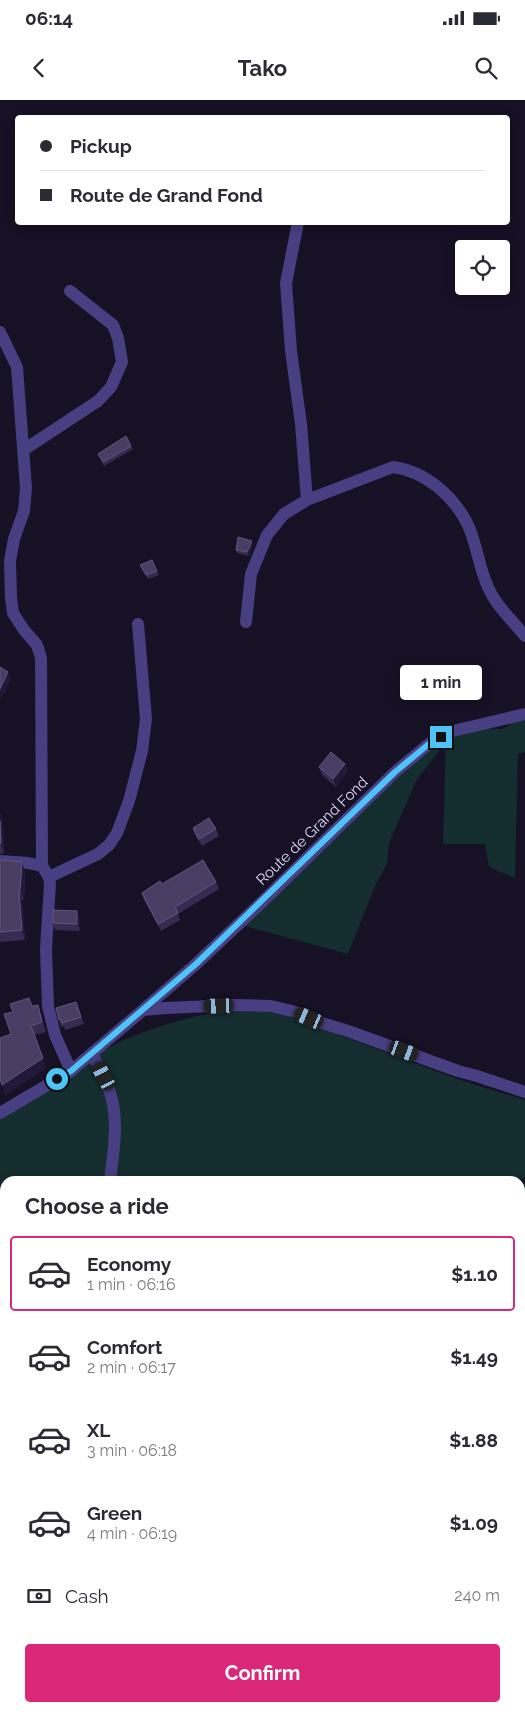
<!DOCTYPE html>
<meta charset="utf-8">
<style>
body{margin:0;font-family:Raleway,sans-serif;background:#f2f2f3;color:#2b2b33;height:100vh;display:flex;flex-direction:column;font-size:19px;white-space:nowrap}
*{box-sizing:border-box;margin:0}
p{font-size:16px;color:#7c7c81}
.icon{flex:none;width:28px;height:28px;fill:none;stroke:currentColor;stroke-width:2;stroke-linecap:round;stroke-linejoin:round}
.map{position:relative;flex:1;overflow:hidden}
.sheet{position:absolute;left:0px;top:1076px;width:525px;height:536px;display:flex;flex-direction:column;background:#fff;border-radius:15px 15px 0 0;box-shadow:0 2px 12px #0003}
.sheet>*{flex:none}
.hud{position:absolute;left:15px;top:15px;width:495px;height:110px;border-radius:5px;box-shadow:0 2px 12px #0003;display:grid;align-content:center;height:110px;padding:0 25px;background:#fff}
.fabs{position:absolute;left:455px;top:140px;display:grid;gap:10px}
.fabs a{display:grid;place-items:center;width:55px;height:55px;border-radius:5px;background:#fff;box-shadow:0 2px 12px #0003;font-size:25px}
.end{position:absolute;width:22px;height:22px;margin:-11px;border:6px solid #4fc3f7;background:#111;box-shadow:0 0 0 2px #111}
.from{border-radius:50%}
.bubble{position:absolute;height:35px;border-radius:5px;background:#fff;box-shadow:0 2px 12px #0003;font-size:16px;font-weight:700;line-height:35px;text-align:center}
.car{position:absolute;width:15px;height:30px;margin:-15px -8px;border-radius:6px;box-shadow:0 0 4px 1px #0007;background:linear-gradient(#222 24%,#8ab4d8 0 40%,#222 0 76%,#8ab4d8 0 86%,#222 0)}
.hud b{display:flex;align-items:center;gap:18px;height:48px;font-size:19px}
.hud b+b{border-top:1px solid #e1e1e2}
.hud i{width:12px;height:12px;background:#2b2b33}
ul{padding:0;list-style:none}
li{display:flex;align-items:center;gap:15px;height:75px;margin:0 10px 8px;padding:0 15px;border:2px solid transparent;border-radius:5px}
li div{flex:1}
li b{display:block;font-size:19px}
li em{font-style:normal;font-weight:700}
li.on{border-color:#db2777}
li>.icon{width:45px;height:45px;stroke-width:1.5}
h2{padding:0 25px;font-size:22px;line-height:60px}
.pay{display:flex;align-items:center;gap:12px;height:55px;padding:0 25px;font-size:19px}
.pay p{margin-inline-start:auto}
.primary-button{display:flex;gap:10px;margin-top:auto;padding:10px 25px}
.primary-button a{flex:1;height:58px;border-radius:5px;background:#db2777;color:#fff;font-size:20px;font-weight:700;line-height:58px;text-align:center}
.status{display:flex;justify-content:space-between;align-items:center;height:35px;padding:0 25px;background:#fff;direction:ltr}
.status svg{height:14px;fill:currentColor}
header{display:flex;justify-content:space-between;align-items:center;height:65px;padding:0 25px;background:#fff;font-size:22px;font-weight:700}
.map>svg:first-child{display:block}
.green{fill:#142d2f}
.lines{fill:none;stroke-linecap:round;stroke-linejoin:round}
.minor{stroke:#483e82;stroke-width:12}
.wall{fill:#372b52}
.shaded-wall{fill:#221938}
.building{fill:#493d64;stroke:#60567c}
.route{stroke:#4fc3f7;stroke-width:6}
.labels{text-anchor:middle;stroke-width:4;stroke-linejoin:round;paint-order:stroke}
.street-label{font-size:15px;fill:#dfd7fd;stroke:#161125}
</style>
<div class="status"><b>06:14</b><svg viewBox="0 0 49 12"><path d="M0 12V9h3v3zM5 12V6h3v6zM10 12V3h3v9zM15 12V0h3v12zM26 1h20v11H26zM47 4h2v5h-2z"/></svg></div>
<header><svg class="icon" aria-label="back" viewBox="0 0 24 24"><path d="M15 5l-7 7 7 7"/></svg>Tako<svg class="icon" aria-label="search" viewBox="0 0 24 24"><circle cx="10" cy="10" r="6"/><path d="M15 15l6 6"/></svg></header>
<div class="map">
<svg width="525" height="1612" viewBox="0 0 525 1612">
<rect width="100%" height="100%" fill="#161125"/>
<!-- green -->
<path class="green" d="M525,619V652L518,654L515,778L489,767L485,744H443L446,636L475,628L502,629L518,620Z
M439,638V651L416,681L396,727L389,743L387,764L375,786L348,854L234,823Z
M229,908L259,910L286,915L460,980L525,1000V1078L513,1081H5V1448L0,1449V1014C43,986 89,954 136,935C166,923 198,916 229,908Z
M525,1083V1612H48V1608H520V1084Z"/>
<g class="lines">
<!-- minor -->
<path class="minor" d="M298,122L286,183L291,251L301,324L307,400
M0,232L17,267L26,388L24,411L14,439L10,461L11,498L13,513L24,530L37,545L41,558L42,766L49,777L50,784L46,849L48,906L55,935L71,971
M25,349L98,301L111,287L122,262L118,238L113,225L70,191
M246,522L251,474L267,435L284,414L307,400L393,367C425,371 454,396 468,425C477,445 479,468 488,487C496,506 512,520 525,536
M0,761L28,763L42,766
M49,777L98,754L109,745L117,733L129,701L142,651L146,619L138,524
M143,910L196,864L260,804L395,672L430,643L453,631L525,614
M92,954C99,967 107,981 111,996C119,1024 113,1053 110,1081
M0,1013L71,971L143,910L166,908L234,905L271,906L296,912L322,923L348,931L458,971L477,976L525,992
M0,1592L6,1612"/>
</g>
<!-- wall -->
<path class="wall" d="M131,346L133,349L104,366L98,354Z
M253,445L249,456L237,453L236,450Z
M140,465L157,471L159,475L148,479Z
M345,664L348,671L336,687L322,675L319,667Z
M0,714L3,723L4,753L0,754Z
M193,728L216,729L219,736L202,746L195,735Z
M0,760L25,771L24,800H22L25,840L0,842Z
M216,782L219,789L178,814L180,820L161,831L144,800L142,793L162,784Z
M77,811L80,818V831L55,830L53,823Z
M76,902L84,924L65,930L64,926L61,927L59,920Z
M32,906L41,914L46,932L34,935L46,968L5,995L2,985L11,934Z"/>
<!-- shaded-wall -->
<path class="shaded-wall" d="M252,441L253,445L249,456L247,452Z
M8,572L11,579L1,599L0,595V589Z
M345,664L348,671L336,687L333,679Z
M0,714L3,723L4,753L1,743Z
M22,762L25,771L24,800L20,791Z
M19,791L22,800L25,840L22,830Z
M77,811L80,818V831L77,824Z
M38,905L41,914L46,932L42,922Z
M43,958L46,968L5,995L2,985Z"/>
<!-- building -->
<path class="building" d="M126,336L131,346L103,362L98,354Z
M238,437L252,441L247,452L236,450Z
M152,460L157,471L146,475L140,465Z
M0,567L8,572L0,589Z
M331,652L345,664L333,679L319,667Z
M209,718L216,729L199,739L193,728Z
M0,721L1,743H0Z
M0,760L22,762L20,791H19L22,830L0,832Z
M203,760L216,782L175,807L178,813L158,824L142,793L160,781L162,784Z
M53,810L77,811V824L53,823Z
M29,898L32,906L38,905L42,922L31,926L43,958L2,985L0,979V938L11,934L4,914L13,912L10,904Z
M76,902L81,917L62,923L61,919L59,920L56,908Z"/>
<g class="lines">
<!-- route -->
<path class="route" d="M57,979L71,971L196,864L395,672L430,643L441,637"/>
</g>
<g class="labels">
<!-- street labels -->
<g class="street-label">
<text transform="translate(312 731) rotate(-44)" y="5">Route de Grand Fond</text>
</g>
</g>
</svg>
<div class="fabs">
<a><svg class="icon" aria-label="locate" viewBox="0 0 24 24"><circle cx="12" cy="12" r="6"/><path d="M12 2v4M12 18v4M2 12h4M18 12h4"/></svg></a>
</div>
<i class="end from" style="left:57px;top:979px"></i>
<i class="end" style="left:441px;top:637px"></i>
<div class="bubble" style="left:400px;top:565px;width:82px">1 min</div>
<i class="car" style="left:219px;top:906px;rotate:268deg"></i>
<i class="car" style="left:309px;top:918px;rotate:293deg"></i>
<i class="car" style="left:404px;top:951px;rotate:110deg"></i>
<i class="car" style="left:104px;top:976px;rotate:332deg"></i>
<div class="hud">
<b><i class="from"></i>Pickup</b>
<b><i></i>Route de Grand Fond</b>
</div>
<section class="sheet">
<h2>Choose a ride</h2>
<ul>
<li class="on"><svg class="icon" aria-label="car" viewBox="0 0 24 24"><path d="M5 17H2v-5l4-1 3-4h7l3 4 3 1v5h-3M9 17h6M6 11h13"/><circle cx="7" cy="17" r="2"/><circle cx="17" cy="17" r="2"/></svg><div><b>Economy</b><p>1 min · 06:16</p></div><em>$1.10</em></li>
<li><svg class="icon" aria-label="car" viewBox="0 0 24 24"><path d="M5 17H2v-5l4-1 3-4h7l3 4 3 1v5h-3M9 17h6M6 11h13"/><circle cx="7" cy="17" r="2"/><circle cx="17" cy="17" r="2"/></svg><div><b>Comfort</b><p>2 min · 06:17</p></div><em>$1.49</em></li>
<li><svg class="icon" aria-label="car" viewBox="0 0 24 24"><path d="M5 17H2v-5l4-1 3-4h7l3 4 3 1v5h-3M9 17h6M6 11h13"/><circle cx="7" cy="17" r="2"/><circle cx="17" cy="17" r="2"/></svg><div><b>XL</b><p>3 min · 06:18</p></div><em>$1.88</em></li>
<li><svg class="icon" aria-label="car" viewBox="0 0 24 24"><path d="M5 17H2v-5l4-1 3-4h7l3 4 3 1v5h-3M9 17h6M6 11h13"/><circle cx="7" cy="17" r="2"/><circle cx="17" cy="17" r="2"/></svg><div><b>Green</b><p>4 min · 06:19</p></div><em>$1.09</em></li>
</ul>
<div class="pay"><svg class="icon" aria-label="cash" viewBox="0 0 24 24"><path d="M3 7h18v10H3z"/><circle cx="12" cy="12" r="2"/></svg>Cash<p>240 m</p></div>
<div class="primary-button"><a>Confirm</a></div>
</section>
</div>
